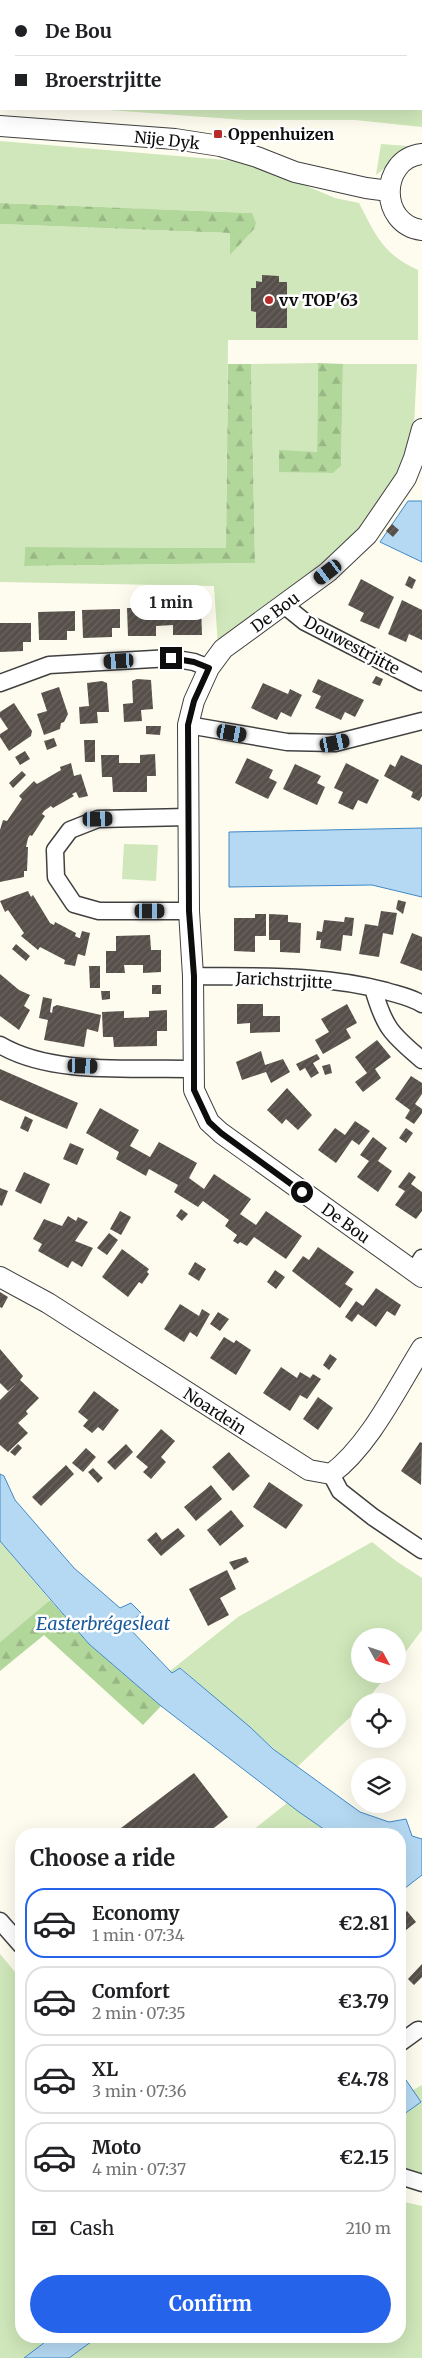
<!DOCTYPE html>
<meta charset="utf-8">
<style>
body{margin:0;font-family:Merriweather,serif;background:#f6f6f6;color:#202124;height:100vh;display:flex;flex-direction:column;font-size:19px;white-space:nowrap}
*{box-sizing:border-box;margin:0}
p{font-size:16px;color:#757577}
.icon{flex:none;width:28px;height:28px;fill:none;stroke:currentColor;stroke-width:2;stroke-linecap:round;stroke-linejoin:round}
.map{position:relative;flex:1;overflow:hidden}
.panel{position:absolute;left:15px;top:1828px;width:391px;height:515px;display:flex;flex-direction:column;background:#fff;border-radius:20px;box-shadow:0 5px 20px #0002}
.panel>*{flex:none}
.guide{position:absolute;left:0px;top:0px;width:422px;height:110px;box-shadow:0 5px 20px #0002;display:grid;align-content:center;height:110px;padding:0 15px;background:#fff}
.needle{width:32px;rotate:130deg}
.controls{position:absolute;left:351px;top:1628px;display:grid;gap:10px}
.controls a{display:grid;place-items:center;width:55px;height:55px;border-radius:50%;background:#fff;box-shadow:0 5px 20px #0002;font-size:25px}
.end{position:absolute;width:22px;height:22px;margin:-11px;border:6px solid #0d0d0d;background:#fff;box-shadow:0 0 0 2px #fff}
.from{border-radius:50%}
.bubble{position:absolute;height:35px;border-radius:18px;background:#fff;box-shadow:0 5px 20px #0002;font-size:16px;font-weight:700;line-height:35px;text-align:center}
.car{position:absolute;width:15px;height:30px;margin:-15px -8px;border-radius:6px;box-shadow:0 0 4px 1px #0007;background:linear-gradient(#222 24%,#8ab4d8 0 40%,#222 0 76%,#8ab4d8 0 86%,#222 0)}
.guide b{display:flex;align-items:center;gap:18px;height:48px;font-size:19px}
.guide b+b{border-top:1px solid #e0e0e0}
.guide i{width:12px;height:12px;background:#202124}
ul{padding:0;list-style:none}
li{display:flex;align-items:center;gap:15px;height:70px;margin:0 10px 8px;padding:0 5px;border:2px solid #e0e0e0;border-radius:20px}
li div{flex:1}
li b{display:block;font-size:19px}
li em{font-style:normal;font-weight:700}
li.active{border-color:#2563eb}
li>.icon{width:45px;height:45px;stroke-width:1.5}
h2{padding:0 15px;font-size:22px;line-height:60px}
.pay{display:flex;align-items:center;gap:12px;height:55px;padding:0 15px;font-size:19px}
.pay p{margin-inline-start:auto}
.action{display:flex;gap:10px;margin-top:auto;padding:10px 15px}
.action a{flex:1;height:58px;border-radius:30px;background:#2563eb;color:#fff;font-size:20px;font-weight:700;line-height:58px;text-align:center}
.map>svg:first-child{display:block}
.grass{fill:#cfe7ba}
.forest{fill:url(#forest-firs)}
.water{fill:#b5d9f3;stroke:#4089c7}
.building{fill:url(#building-hatch)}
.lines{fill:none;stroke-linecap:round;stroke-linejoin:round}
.minor-casing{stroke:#404040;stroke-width:19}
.tertiary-casing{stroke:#404040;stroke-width:22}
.minor{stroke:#fff;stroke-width:16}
.tertiary{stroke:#fff;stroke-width:20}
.route{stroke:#0d0d0d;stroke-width:6}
.poi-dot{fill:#b82d2b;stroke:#fff;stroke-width:2}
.labels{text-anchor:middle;stroke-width:5;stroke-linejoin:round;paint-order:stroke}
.poi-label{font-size:16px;font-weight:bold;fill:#0d0d0d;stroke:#fff;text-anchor:start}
.street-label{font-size:16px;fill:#0d0d0d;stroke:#fff}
.water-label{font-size:18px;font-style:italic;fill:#1c5b9a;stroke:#fff}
</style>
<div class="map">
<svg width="422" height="2358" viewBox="0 0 422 2358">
<defs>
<pattern id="forest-firs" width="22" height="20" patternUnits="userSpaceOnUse" patternTransform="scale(1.25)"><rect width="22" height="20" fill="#b2d79a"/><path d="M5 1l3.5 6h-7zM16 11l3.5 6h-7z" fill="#98b784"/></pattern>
<pattern id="building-hatch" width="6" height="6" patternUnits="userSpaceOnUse" patternTransform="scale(1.25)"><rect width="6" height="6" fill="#564f4a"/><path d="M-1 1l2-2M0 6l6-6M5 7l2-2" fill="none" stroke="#696460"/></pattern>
</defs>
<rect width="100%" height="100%" fill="#fefcef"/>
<!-- grass -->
<path class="grass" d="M0,0H210V1H1V101Z
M422,87V127L355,120H245L95,109H421Z
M0,141L237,161L259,166L335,198L359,203C376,236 383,254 418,270V340H228L226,548L25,547L24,566L255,563L251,364L318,363L317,453L279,471L333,473L341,466L343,364H417L414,426L404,463L364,525L315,570L218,647L214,586L0,582V224L230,233V255L252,213L0,203Z
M381,144L420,147L400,156L376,175Z
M124,844L158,845L156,881L122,879Z
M0,1541L50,1600L0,1642Z
M372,1542L396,1561L422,1578V1630L398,1662V1636H360V1674H388L366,1701H360V1708L296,1768L181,1668L172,1673L170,1671L238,1617Z
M287,1803L331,1834H248Z
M0,1954L21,1979V2336H53L24,2358H0Z
M422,2085V2174L400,2169V2117L421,2102L413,2090Z
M400,2201L422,2206V2358H69L99,2336H400Z"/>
<!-- forest -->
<path class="forest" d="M0,203L252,213L256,223L254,229L230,255V233L0,224Z
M318,363L343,364L341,466L333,473L279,472V450L317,452Z
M228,364H251L255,563L24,566L25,547L226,548Z
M50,1600L89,1644L161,1706L143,1725L44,1635L0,1671V1642Z"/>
<!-- water -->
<path class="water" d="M408,501H422V562L380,542Z
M422,828V897L372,885L229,887V832Z
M0,1474L4,1476L15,1500L74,1568L120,1608L131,1603L141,1613L127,1626L172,1673L180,1668L250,1727L273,1749L360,1812L389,1822L406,1819L412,1836L422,1839V1875L400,1892V1834H331L299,1812L161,1706L89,1644L0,1541Z
M406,2080L421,2102L400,2117V2084Z
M53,2336H99L69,2358H24Z"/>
<!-- building -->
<path class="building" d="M262,275L279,276V282H287V328H256V312L251,311V288H256V281L262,282Z
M392,524L399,530L393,537L386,531Z
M409,576L416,580L412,589L405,585Z
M361,579L394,597L379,629L360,621L364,613L348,605Z
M402,600L422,610V640L409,634L406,642L388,634Z
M145,602H174V607L201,606L202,635H173V625L156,626V636H128L127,608H145Z
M120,609V628H112V637L83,638L82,610Z
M75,611V631H67V640H39L38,612Z
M0,623H31V642H23V651L0,652Z
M376,676L383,679L380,686L372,683Z
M137,679L151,680L153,709L141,710L142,721L124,722L123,704L133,703L132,681Z
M318,679L364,700L355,717L345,712L341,720L315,708L321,696L312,692Z
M102,681L107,683L109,712H97L98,723L80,724L79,707L89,706L87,683Z
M263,683L288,694L290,689L302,695L291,717L281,712L277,720L251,708Z
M59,687L68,714L64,722L61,723L60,729L44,735L37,714L47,711L41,693Z
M14,703L32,731L31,736L9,751L0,737V734L8,729L0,717V712Z
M146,726H161L160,735L146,734Z
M54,738L57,746L47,750L44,741Z
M84,740H95V762H85Z
M25,751L30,759L20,765L15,757Z
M155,754L156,776H147V792H113L112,777H102L101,755H119V763H140V755Z
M401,755L422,765V796L419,801L411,797L413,792L384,776L390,764L395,767Z
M247,758L273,770L269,778L277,782L268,799L235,783Z
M71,763L74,776L81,774L88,796L79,798L76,792L72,794L74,796L53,808L51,806L44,811L42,814L45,816L32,836L30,835L28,838L26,847H28L27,871H24V877L0,882V830L3,820L7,821L22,799L19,796L34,781L37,784L61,770L60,767Z
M346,763L379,780L367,804L358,800L353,810L338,803L343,792L334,788Z
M295,764L321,776L317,783L325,787L317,805L283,789Z
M22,771L26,775L13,788L9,783Z
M28,891L31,897L33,895L50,923L54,925L55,922L76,933L75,936L79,938H80L82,931L90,933L85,956L78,954L75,966L64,964L65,960L40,947L38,950L21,936L24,933L8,910L5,912L0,901Z
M398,900L406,902L403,914L396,909Z
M381,911L397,913L393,935L383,933L379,957L359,954L365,924L378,926Z
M255,914H266V936H255V952L234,951V918H255Z
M269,914L288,915V922L301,923L300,953L280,952V940H269Z
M345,917L354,918L352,936L343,935L341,951L320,948L321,940H316L317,931L322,932L324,920L344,922Z
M412,933L422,937V971L400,963Z
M150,935L151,950H161V972L143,973V965H124L125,973H106V951H116V936Z
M16,944L30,956L26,961L12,949Z
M89,966H100V988H90Z
M0,974L19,990L30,995L24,1006L30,1010L19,1030L0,1016Z
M152,985H161V994H152Z
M101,991H110V999L102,1000Z
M43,997L52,999L50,1012L52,1013L53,1007L57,1005L101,1015L98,1032L87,1029L84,1047L44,1040L48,1020L39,1018Z
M237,1004H263V1016H280V1032L250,1033V1023L237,1024Z
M347,1004L357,1023L346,1029L351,1038L323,1054L315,1040L329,1032L321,1019Z
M167,1010V1031H157V1046L114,1047L113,1037H103L102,1012L124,1011V1018L149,1017V1011Z
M377,1040L391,1057L375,1069L381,1078L363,1092L355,1082L367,1073L355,1057Z
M261,1051L265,1065L283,1059L290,1072L271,1083L266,1072L242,1080L236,1062Z
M317,1054L320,1059L313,1063L319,1073L311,1078L305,1068L300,1071L296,1064Z
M330,1064L332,1073L325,1075L322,1066Z
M0,1069L78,1103L67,1129L0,1100Z
M411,1076L422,1083V1094L415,1104L422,1109V1113L414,1124L405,1118L410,1110L395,1099Z
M287,1088L312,1115L298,1130L286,1119L282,1124L267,1110Z
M100,1108L139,1130L130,1146L150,1157L159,1142L197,1163L189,1178L204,1189L214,1174L251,1199L240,1214L256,1225L266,1211L302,1236L286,1259L254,1237L247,1246L240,1242L238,1244L233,1241L237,1235L225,1226L229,1220L203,1201L198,1207L174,1192L178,1185L149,1169L146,1176L116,1159L119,1152L86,1133Z
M25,1116L33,1120L28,1132L20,1128Z
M355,1121L370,1131L359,1145L352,1140L336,1163L318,1150L335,1128L345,1135Z
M406,1128L413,1133L406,1143L399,1138Z
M373,1137L387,1148L378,1161L392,1171L378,1192L357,1177L369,1161L360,1155Z
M70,1143L84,1149L77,1165L63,1159Z
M24,1172L50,1184L41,1204L15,1191Z
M409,1172L416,1177L411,1184L422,1192V1211L416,1219L395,1205L405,1191L398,1187Z
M0,1188L8,1191L2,1206L0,1205Z
M181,1209L188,1214L182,1221L176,1216Z
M120,1211L131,1217L121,1235L110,1229Z
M68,1216L76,1221L78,1217L88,1222L75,1241L93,1248L82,1267L72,1261L68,1268L38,1251L42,1244L33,1239L44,1219L62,1226Z
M109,1233L118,1240L107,1255L97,1248Z
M318,1247L354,1272L345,1284L353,1289L340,1308L292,1271L303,1256L309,1260Z
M122,1249L149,1269L147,1272L149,1274L142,1284L139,1282L128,1297L102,1277Z
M195,1262L206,1269L199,1281L188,1274Z
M275,1270L285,1277L276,1289L267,1282Z
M376,1288L401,1305L395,1316L387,1311L376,1327L358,1314L352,1322L345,1317L356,1301L363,1306Z
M0,1292L8,1297L2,1308L0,1307Z
M180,1304L199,1316L202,1309L210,1314L197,1337L190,1332L184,1342L164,1329Z
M218,1312L229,1319L220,1331L210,1324Z
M224,1337L234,1343L236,1340L251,1350L236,1375L210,1358Z
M0,1349L23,1376L20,1380L39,1398L26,1411L28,1414L18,1423L28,1433L8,1452L0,1445V1400L17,1383L8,1391L0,1383Z
M330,1354L337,1359L329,1370L323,1365Z
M281,1367L297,1378L300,1372L310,1378L313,1374L321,1379L307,1399L300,1395L290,1411L263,1393Z
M94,1391L119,1410L103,1431L98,1427L92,1433L83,1426L88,1420L78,1412Z
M318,1397L333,1408L318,1430L303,1419Z
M161,1429L175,1441L161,1457L166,1462L151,1479L143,1472L148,1467L136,1457Z
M420,1442L422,1443L421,1485L401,1471Z
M18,1444L22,1448L15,1456L10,1452Z
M126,1444L133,1452L115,1470L107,1462Z
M86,1448L96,1457L83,1472L72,1463Z
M229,1452L250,1476L233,1491L212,1467Z
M66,1465L74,1474L41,1506L32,1497Z
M93,1468L103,1478L98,1483L88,1472Z
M269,1482L303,1505L286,1529L253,1507Z
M211,1485L222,1499L196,1521L184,1507Z
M231,1510L244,1526L220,1546L207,1530Z
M178,1528L185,1536L161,1556L147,1540L156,1532L162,1540Z
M246,1557L249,1562L234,1570L229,1562Z
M227,1570L236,1589L220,1598L229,1615L208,1626L189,1589Z
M194,1773L228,1817L206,1834H113Z
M407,1911L416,1922L400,1935V1917Z
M422,1964V1977L414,1985L408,1979Z"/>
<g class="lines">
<defs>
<path id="minor" d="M284,605L305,622L422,682
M0,683L49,665L171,658L194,662L209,668
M188,725L287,742L335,743L422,721
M188,817L98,819L70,830L55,850L56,877L74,904L99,911H189
M193,976C257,977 324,974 386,991C399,995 411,997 422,1004
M373,988C384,1027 391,1034 422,1060
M0,1045C53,1076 133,1067 193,1069
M414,1272L422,1258
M331,1474L340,1491L373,1517L422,1550
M0,1921L21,1945
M400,2043L418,2030
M400,2176L422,2183"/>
<path id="tertiary" d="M0,126L175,139L220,146L257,157L295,172L366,188L389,191
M422,154C379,159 379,225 422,230
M422,429L414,458L406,478L367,535L328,572L223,649L209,668L194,701L188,725L189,911L193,976L194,1090L209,1122L221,1133L422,1277
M0,1277L48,1303L309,1470L331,1474C369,1446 397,1388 422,1348"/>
</defs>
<!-- minor casing -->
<use href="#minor" class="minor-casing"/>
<!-- tertiary casing -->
<use href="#tertiary" class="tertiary-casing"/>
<!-- minor -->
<use href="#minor" class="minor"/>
<!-- tertiary -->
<use href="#tertiary" class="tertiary"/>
</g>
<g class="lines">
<!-- route -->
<path class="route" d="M171,658L194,662L209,668L194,701L188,725L189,911L194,976V1090L209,1122L221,1133L302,1192"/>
</g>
<!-- markers -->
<g class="poi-dot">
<rect x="213" y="129" width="10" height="10" rx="2.5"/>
<circle cx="269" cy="300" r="5"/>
</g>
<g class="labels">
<!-- poi labels -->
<g class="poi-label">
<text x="228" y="140">Oppenhuizen</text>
<text x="279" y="306">vv TOP'63</text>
</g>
<!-- street labels -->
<g class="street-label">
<text transform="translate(167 140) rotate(6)" y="6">Nije Dyk</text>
<text transform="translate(275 612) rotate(-37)" y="6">De Bou</text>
<text transform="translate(352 645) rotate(28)" y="6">Douwestrjitte</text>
<text transform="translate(284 980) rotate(3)" y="6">Jarichstrjitte</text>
<text transform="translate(346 1223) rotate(36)" y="6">De Bou</text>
<text transform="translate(215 1411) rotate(33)" y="6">Noardein</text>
</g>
<!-- water labels -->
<g class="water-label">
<text x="103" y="1630">Easterbrégesleat</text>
</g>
</g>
</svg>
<div class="controls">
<a><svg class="needle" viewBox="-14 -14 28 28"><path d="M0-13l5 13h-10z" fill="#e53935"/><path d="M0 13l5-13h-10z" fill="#757577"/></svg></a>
<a><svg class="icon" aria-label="locate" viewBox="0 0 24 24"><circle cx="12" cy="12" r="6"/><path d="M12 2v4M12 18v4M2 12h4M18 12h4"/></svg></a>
<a><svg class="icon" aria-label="layers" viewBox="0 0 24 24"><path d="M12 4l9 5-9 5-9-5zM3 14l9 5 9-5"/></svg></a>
</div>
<i class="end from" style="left:302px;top:1192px"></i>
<i class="end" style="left:171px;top:658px"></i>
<div class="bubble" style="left:130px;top:585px;width:82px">1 min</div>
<i class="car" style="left:328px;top:572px;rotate:233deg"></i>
<i class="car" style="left:119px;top:661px;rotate:267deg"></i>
<i class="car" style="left:232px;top:733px;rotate:100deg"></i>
<i class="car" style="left:335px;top:743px;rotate:78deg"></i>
<i class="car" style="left:98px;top:819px;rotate:89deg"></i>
<i class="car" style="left:150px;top:911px;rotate:90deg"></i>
<i class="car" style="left:83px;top:1066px;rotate:92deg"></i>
<div class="guide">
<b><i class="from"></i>De Bou</b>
<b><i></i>Broerstrjitte</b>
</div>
<section class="panel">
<h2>Choose a ride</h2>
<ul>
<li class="active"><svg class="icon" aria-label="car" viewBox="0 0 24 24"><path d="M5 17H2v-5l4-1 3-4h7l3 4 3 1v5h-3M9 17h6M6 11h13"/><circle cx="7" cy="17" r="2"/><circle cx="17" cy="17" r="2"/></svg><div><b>Economy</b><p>1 min · 07:34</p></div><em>€2.81</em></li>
<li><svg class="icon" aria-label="car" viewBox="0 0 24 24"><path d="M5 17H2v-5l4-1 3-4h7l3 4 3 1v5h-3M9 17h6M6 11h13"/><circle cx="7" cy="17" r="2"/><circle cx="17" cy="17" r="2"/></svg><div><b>Comfort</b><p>2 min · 07:35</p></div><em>€3.79</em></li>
<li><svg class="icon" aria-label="car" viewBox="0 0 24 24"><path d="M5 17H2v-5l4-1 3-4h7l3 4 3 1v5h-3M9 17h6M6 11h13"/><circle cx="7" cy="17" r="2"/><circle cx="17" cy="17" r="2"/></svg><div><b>XL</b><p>3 min · 07:36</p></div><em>€4.78</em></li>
<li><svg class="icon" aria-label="car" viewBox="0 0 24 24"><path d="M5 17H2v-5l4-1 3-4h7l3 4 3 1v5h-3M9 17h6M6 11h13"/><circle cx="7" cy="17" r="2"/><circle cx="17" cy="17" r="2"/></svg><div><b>Moto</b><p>4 min · 07:37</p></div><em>€2.15</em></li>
</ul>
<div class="pay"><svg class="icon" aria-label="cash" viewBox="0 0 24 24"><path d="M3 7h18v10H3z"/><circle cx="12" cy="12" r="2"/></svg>Cash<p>210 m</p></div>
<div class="action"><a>Confirm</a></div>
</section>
</div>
